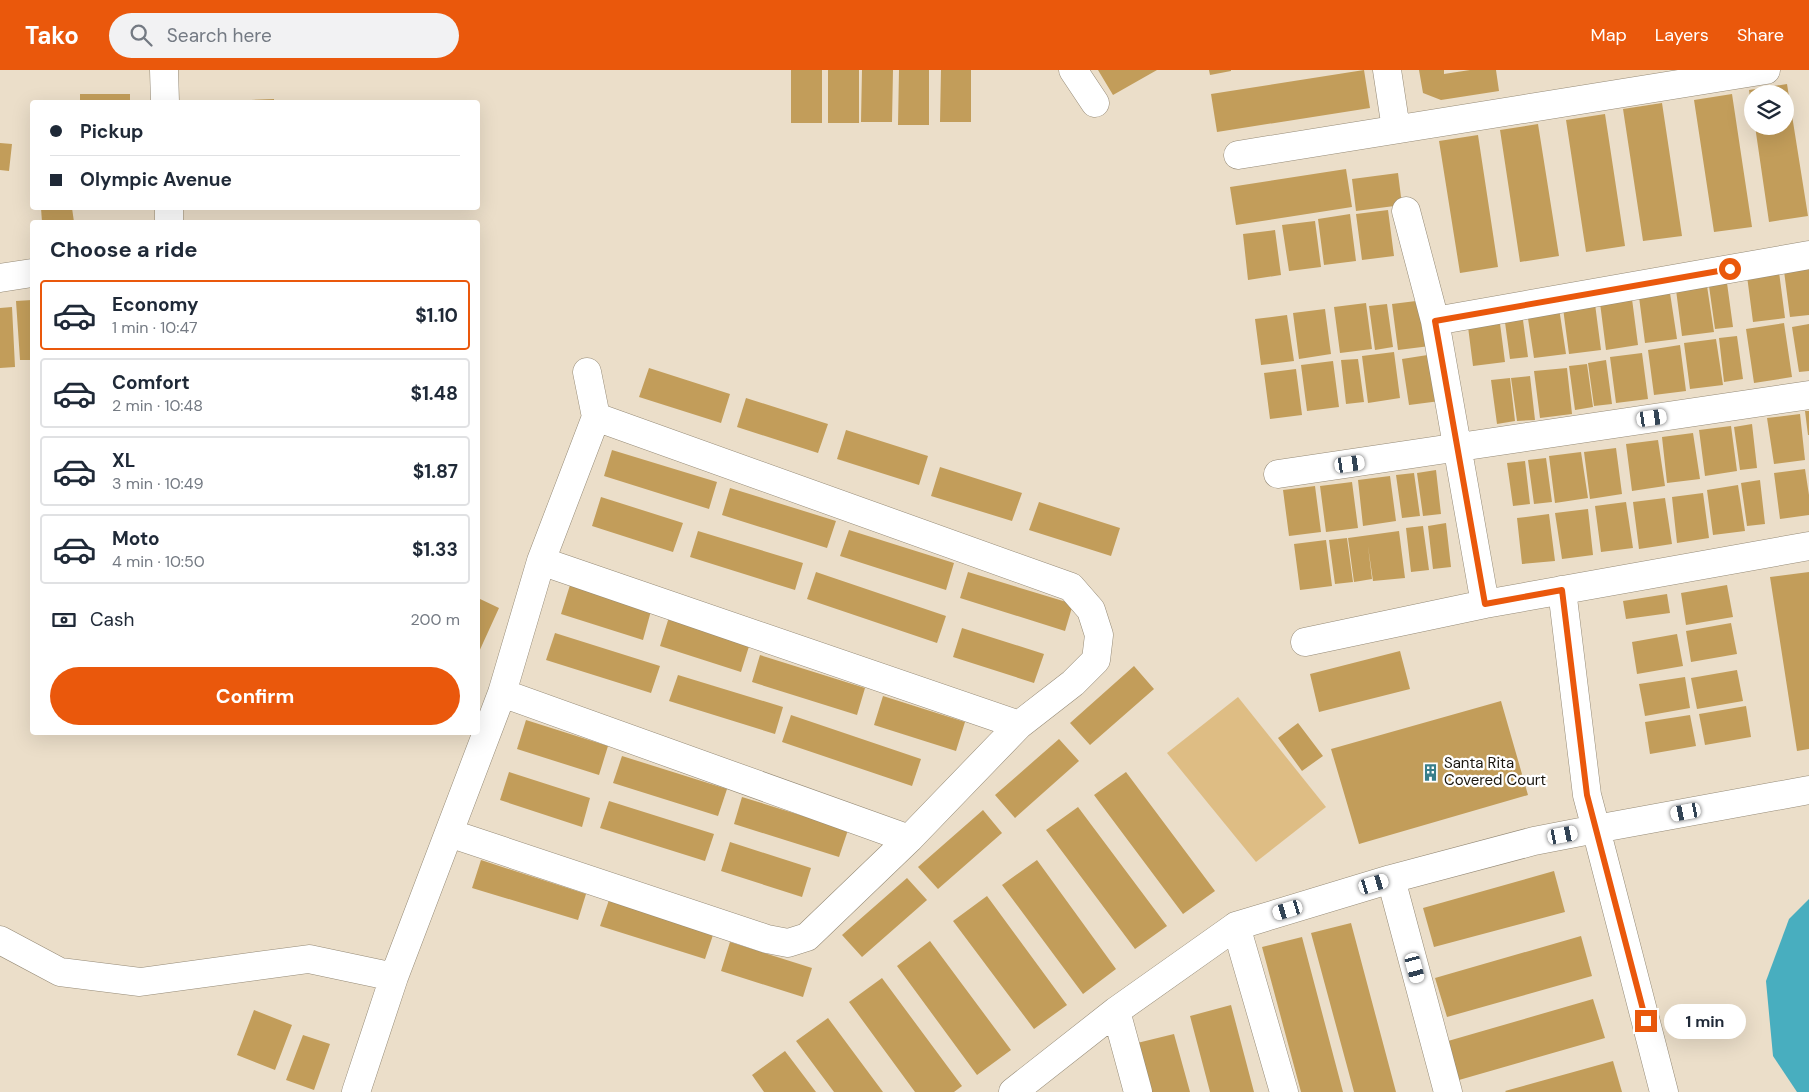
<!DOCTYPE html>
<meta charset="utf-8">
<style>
body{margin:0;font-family:"DM Sans",sans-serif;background:#f2f2f3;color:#1f2937;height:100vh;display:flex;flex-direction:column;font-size:19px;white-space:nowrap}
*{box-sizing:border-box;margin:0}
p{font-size:16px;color:#747a83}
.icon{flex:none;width:28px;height:28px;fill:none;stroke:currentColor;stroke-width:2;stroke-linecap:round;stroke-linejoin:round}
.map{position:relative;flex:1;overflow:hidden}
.side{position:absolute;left:30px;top:150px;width:450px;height:515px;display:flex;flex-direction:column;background:#fff;border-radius:5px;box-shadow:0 5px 20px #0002}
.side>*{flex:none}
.top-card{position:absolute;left:30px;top:30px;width:450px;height:110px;border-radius:5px;box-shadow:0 5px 20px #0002;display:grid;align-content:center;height:110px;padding:0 20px;background:#fff}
.buttons{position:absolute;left:1744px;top:15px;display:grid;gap:10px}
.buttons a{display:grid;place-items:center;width:50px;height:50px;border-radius:50%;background:#fff;box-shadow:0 5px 20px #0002;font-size:25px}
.end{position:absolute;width:22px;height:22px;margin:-11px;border:6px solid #ea580c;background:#fff;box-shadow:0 0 0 2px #fff}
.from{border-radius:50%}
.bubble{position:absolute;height:35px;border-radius:18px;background:#fff;box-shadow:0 5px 20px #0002;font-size:16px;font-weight:700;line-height:35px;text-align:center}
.car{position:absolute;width:15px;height:30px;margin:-15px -8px;border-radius:6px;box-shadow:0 0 4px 1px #0007;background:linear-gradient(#fff 24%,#345 0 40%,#fff 0 76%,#345 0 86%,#fff 0)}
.top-card b{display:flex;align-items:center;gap:18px;height:48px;font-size:19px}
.top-card b+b{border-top:1px solid #e0e1e3}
.top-card i{width:12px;height:12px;background:#1f2937}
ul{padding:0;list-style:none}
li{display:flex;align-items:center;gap:15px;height:70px;margin:0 10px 8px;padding:0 10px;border:2px solid #e0e1e3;border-radius:5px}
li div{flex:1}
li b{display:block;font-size:19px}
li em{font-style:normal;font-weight:700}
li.active{border-color:#ea580c}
li>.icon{width:45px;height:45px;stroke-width:1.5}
h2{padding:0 20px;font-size:22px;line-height:60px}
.pay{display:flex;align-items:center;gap:12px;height:55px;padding:0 20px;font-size:19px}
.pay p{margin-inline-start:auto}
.button{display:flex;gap:10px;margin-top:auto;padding:10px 20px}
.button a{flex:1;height:58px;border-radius:30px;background:#ea580c;color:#fff;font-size:20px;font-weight:700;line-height:58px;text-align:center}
header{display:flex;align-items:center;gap:30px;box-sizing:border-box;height:70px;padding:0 25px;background:#ea580c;color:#fff}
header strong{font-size:24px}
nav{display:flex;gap:28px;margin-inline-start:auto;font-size:18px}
.search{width:350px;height:45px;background:#f2f2f3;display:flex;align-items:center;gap:12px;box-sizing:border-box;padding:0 18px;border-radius:28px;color:#747a83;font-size:19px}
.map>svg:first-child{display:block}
.green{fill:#debd84}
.water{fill:#48aebf}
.building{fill:#c29d5a}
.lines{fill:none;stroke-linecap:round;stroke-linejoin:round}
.minor-casing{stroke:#958a76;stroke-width:29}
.tertiary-casing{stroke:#958a76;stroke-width:29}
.minor{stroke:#fff;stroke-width:28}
.tertiary{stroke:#fff;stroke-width:28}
.route{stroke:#ea580c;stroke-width:6}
.labels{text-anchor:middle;stroke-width:4.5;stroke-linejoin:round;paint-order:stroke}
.poi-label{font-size:15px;fill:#1a160e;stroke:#fff;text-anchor:start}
</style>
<header>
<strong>Tako</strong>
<div class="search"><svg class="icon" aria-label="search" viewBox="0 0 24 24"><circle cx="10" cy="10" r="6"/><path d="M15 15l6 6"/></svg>Search here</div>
<nav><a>Map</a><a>Layers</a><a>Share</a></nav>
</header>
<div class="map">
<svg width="1809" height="1022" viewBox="0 0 1809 1022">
<rect width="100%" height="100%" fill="#ebdec9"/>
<!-- green -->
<path class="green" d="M1238,627L1326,737L1256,792L1167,683Z"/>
<!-- water -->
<path class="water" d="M1809,829V1022H1797L1773,986L1766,911L1789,849Z"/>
<!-- building -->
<path class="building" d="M791,0H822V53H791Z
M828,0H859V53H828Z
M862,0H893L892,52H861Z
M899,0H929V55H898Z
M941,0H971V52H940Z
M1098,0H1157L1113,25Z
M1209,0H1231V1L1210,5Z
M1364,0L1370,38L1217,62L1211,24Z
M1419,0H1444V4L1470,0H1496L1499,21L1441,30L1423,23Z
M1787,14L1808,146L1769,152L1755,56H1785V24H1752L1751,35L1749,20Z
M80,24H130V32H80Z
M1732,24L1752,157L1714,162L1694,30Z
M274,29V32H249L251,30Z
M1662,33L1682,166L1643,171L1623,39Z
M1605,44L1625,176L1586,182L1566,50Z
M1538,54L1559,186L1520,192L1500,60Z
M1478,65L1498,197L1460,203L1439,71Z
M0,73L12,74L9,101L0,100Z
M1346,99L1352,137L1236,155L1230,117Z
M1398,103L1402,135L1356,141L1352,109Z
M41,138H72L74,152H42Z
M1388,140L1394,186L1362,190L1356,144Z
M1350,144L1356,191L1324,195L1318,149Z
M1315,151L1321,197L1289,201L1282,155Z
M1275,160L1281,205L1248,210L1243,164Z
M1809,198V245L1790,247L1784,201Z
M1779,202L1785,248L1753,252L1747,206Z
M1727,213L1733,257L1715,259L1709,216Z
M1707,216L1714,262L1682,266L1676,220Z
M1670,223L1677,269L1645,273L1639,227Z
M1632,229L1638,275L1606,280L1600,233Z
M32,230V290H20L16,231Z
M1424,230L1430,276L1398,280L1392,234Z
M1366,233L1372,279L1340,283L1334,237Z
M1387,234L1393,277L1375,280L1369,236Z
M1595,234L1601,280L1569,284L1563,238Z
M12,237L15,297L0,298V238Z
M1559,238L1566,284L1534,288L1527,242Z
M1325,239L1331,284L1299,289L1293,243Z
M1522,243L1528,287L1510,289L1504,245Z
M1287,245L1294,291L1261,295L1255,249Z
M1499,246L1505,292L1473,296L1467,249Z
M1784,253L1792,307L1754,313L1746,259Z
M1809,254V301L1799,302L1792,257Z
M1737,266L1743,309L1724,312L1719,268Z
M1716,269L1723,315L1690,319L1684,273Z
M1680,275L1686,321L1654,325L1648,280Z
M1394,282L1400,328L1368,333L1362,286Z
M1642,283L1648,329L1616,333L1610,287Z
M1434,284L1440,331L1409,335L1402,289Z
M1358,289L1364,332L1346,334L1341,290Z
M1606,290L1612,334L1594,336L1588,293Z
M1333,291L1339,337L1307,341L1301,295Z
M1587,294L1593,337L1575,340L1569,296Z
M649,298L730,324L721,353L639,327Z
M1567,298L1572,344L1540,348L1534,301Z
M1296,299L1302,345L1270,349L1264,303Z
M1530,306L1535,350L1517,351L1511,308Z
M1510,308L1515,351L1497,354L1491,310Z
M746,328L828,354L818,383L737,357Z
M1805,341H1809V365H1808Z
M1800,344L1805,390L1774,394L1767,348Z
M1752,354L1757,398L1740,400L1734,357Z
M1731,356L1737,401L1705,406L1699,360Z
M846,360L928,386L919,415L837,389Z
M1693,363L1700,409L1667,413L1662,367Z
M1658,370L1665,416L1632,421L1626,374Z
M1616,378L1622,424L1590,429L1584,382Z
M612,380L717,412L709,439L604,406Z
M1581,382L1588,428L1555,433L1549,386Z
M1546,388L1552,432L1534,434L1528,390Z
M1525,391L1530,434L1513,436L1507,393Z
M940,397L1022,423L1012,451L931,426Z
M1805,399L1809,425V445L1780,449L1774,403Z
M1436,400L1441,444L1423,446L1417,403Z
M1414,403L1420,446L1402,448L1396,405Z
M1390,406L1396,451L1363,456L1358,410Z
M1760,410L1765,454L1747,456L1741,413Z
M1352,412L1358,458L1326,462L1320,416Z
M1738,415L1745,461L1713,465L1707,420Z
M1315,416L1321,462L1289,466L1283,420Z
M730,418L836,451L827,478L722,445Z
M1703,423L1709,468L1677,473L1672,427Z
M601,427L683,453L673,482L592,456Z
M1665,428L1672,474L1639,479L1633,432Z
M1039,432L1120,458L1111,486L1029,460Z
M1626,432L1633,478L1601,482L1595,436Z
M1588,439L1593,485L1562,489L1555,443Z
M1549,444L1555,491L1522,494L1517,448Z
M1446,453L1451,497L1433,499L1428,456Z
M1423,456L1429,500L1411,502L1406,458Z
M849,460L954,493L946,520L840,486Z
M698,461L803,493L795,520L690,487Z
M1399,461L1405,508L1373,511L1368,476L1372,509L1354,512L1348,468Z
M1347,468L1353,512L1335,514L1329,470Z
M1326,470L1332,516L1300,520L1294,474Z
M816,502L946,546L937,573L807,529Z
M968,502L1073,534L1065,561L960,528Z
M1809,502V679L1797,681L1770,507Z
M570,515L651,541L643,570L561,544Z
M1727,515L1733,547L1686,555L1681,523Z
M1667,524L1670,543L1626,549L1623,531Z
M478,528L499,538L478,584Z
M669,547L750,573L741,602L660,576Z
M1731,553L1737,584L1691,592L1686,561Z
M962,558L1044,584L1034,613L953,587Z
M555,563L660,596L651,623L546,590Z
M1677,564L1683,596L1637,604L1632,572Z
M1400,581L1410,619L1319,642L1310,604Z
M760,585L865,618L857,645L752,612Z
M1134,596L1154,619L1090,675L1070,653Z
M1737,600L1743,631L1697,639L1691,608Z
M678,605L783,637L775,664L669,631Z
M1685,607L1690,638L1645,646L1639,614Z
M883,626L965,652L956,681L874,655Z
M1501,631L1528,725L1359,774L1331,679Z
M1746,636L1751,667L1705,675L1699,644Z
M791,645L921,689L912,716L782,672Z
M1690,645L1696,676L1650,684L1645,652Z
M526,650L608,676L599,705L517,679Z
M1298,653L1323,686L1302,701L1278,668Z
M1059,669L1079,691L1015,748L995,725Z
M622,686L727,719L718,746L613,713Z
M509,702L590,728L582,757L500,730Z
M1126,702L1215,821L1183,844L1094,725Z
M742,727L848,760L839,787L734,754Z
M609,731L714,764L705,791L600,758Z
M1078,737L1167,856L1135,879L1046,760Z
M983,740L1002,763L938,819L918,797Z
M730,772L811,798L802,827L721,801Z
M481,790L586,824L578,850L472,818Z
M1037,790L1116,899L1083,924L1002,815Z
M1554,801L1565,842L1434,877L1423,838Z
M907,808L927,830L862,887L842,865Z
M987,826L1067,935L1034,959L953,851Z
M609,830L714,862L705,889L600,856Z
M1351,853L1396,1022H1354L1311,863Z
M1581,866L1592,906L1447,947L1435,908Z
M1302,867L1343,1022H1301L1262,877Z
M930,871L1011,980L977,1005L897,896Z
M730,872L812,898L803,927L721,901Z
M882,908L962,1016L954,1022H915L849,932Z
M1593,929L1605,968L1459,1010L1448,971Z
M1231,935L1254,1022H1210L1190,946Z
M254,940L292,955L275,1000L237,985Z
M828,948L883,1022H834L796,971Z
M1174,964L1190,1022H1146L1133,974Z
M303,965L330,974L314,1020L286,1010Z
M785,981L816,1022H764L752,1005Z
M1613,991L1622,1022H1506L1505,1021Z"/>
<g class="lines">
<defs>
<path id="minor" d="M164,0L165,32
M1073,0L1095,33
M1387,0L1396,59
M1238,85L1766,0
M169,138V152
M1406,141L1435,251L1485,534
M0,208L32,203
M1435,251L1809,185
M1278,404L1809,325
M541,491L1019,655
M1305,572L1485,534L1809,476
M502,623L909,769
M449,763L767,869L788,873L807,867L909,769L1019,655L1073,613L1096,590L1099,565L1091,540L1071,517L596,347
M1391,809L1448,1022
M1236,856L1284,1022
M0,870L60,902L140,912L309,889L394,907
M1116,941L1138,1022
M356,1022L394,907L502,623L541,491L596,347L587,302
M1013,1022L1116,941L1236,856L1391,809L1534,771L1596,759L1587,725L1562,520"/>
<path id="tertiary" d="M1664,1022L1596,759L1809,720"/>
</defs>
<!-- minor casing -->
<use href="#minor" class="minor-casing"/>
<!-- tertiary casing -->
<use href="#tertiary" class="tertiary-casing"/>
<!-- minor -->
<use href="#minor" class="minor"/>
<!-- tertiary -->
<use href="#tertiary" class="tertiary"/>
</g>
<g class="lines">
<!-- route -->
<path class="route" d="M1646,951L1587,725L1562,520L1485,534L1435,251L1730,199"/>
</g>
<!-- icons -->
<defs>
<symbol id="building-bare" viewBox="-9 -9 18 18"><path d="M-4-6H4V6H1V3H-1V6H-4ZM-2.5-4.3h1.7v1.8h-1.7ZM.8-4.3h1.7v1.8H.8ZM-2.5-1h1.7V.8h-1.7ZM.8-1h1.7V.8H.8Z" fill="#387e8a" stroke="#fff" stroke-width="2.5" paint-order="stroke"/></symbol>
</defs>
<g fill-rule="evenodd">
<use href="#building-bare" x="1418" y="690" width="25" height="25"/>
</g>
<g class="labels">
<!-- poi labels -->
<g class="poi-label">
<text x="1444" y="698">Santa Rita<tspan x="1444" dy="17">Covered Court</tspan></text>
</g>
</g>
</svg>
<div class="buttons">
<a><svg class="icon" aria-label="layers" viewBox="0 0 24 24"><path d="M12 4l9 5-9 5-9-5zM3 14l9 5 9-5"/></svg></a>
</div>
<i class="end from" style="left:1730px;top:199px"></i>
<i class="end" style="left:1646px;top:951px"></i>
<div class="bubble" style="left:1664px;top:934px;width:82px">1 min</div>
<i class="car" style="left:1652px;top:348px;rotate:82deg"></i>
<i class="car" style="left:1350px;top:394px;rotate:82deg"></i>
<i class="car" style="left:1686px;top:742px;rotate:259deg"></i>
<i class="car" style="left:1563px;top:765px;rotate:79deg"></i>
<i class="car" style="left:1374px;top:814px;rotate:73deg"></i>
<i class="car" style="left:1288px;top:840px;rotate:253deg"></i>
<i class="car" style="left:1415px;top:898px;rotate:165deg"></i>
<div class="top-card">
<b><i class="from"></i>Pickup</b>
<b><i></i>Olympic Avenue</b>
</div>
<section class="side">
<h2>Choose a ride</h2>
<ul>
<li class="active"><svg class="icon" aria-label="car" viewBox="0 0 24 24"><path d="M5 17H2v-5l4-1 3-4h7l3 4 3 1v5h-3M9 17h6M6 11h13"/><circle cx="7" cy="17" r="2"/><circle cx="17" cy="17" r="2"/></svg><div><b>Economy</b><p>1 min · 10:47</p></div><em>$1.10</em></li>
<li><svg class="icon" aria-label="car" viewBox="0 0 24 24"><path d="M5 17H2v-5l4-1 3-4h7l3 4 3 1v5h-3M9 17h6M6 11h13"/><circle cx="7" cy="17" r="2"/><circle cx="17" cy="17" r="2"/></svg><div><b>Comfort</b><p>2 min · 10:48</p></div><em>$1.48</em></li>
<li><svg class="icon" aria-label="car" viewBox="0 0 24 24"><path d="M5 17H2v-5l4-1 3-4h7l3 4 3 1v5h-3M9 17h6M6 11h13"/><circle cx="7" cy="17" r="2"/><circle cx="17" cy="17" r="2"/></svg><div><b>XL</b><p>3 min · 10:49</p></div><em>$1.87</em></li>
<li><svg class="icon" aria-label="car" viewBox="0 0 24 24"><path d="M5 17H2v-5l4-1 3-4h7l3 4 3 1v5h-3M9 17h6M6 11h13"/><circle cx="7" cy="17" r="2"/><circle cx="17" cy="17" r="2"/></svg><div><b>Moto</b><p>4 min · 10:50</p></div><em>$1.33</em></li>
</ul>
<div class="pay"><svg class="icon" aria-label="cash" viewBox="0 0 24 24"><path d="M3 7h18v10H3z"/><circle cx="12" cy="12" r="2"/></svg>Cash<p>200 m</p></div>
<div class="button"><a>Confirm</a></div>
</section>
</div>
